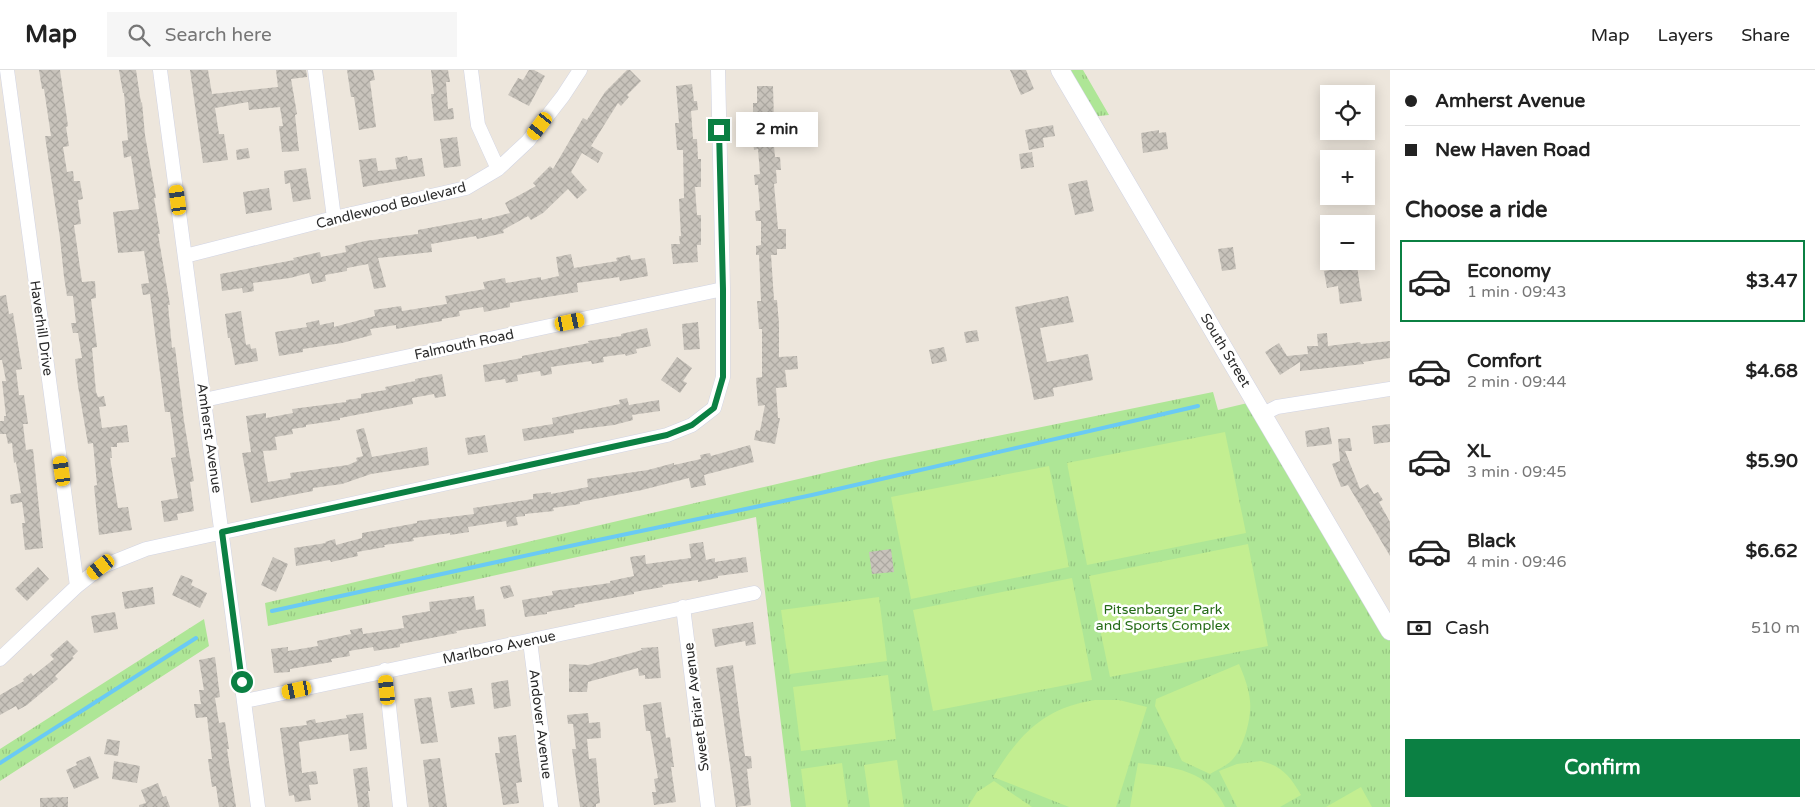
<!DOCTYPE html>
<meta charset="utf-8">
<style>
body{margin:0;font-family:"Varela Round",sans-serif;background:#f6f6f6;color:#222;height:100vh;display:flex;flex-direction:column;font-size:19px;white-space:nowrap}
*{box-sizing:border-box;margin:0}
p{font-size:16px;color:#767676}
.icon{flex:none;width:28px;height:28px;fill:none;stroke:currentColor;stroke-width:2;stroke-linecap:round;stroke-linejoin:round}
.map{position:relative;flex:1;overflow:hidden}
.details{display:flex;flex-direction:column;background:#fff;width:425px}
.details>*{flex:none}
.banner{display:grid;align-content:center;height:110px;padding:0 15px;background:#fff}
.tools{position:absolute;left:1320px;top:15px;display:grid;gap:10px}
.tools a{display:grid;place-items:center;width:55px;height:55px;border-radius:0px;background:#fff;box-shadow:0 2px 12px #0003;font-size:25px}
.end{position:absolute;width:22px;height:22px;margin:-11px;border:6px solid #0b8043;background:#fff;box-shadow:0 0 0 2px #fff}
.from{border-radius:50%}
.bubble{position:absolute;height:35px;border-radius:0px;background:#fff;box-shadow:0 2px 12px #0003;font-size:16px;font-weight:700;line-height:35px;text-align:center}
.car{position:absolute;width:15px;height:30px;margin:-15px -8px;border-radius:6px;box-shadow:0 0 4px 1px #0007;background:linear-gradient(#f5c518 24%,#345 0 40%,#f5c518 0 76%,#345 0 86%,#f5c518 0)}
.banner b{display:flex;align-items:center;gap:18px;height:48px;font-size:19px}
.banner b+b{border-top:1px solid #e0e0e0}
.banner i{width:12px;height:12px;background:#222}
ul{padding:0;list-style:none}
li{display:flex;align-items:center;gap:15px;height:82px;margin:0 10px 8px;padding:0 5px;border:2px solid transparent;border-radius:0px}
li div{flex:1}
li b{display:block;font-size:19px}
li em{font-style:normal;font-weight:700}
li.on{border-color:#0b8043}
li>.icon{width:45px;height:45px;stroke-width:1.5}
h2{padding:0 15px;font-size:22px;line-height:60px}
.pay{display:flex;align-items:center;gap:12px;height:55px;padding:0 15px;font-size:19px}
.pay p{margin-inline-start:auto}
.button{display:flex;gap:10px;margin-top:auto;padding:10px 15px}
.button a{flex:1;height:58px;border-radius:0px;background:#0b8043;color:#fff;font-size:20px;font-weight:700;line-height:58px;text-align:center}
header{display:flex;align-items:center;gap:30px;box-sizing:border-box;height:70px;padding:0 25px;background:#fff;border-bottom:1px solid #e0e0e0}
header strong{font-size:24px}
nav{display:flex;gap:28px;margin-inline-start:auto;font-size:18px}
.search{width:350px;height:45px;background:#f6f6f6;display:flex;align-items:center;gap:12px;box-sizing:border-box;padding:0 18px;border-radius:0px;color:#767676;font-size:19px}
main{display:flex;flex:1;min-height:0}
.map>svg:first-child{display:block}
.grass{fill:url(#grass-tufts)}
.pitch{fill:#c3ee91}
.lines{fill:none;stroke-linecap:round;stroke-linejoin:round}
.stream{stroke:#6acaf4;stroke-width:4}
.building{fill:url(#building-cross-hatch)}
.minor-casing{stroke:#d1d4e4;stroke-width:15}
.tertiary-casing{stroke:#d1d4e4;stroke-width:19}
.minor{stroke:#fff;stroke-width:14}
.tertiary{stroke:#fff;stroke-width:18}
.route{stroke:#0b8043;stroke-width:6}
.labels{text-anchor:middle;stroke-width:5;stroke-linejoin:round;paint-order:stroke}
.street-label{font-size:14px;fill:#2a2a2a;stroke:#fff}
.park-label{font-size:14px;fill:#256b17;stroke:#fff}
</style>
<header>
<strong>Map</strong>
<div class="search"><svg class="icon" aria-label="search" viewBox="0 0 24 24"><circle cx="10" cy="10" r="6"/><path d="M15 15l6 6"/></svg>Search here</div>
<nav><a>Map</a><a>Layers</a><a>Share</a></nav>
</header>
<main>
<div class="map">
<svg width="1390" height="737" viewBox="0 0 1390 737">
<defs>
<pattern id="grass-tufts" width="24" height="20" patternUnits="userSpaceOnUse" patternTransform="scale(1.25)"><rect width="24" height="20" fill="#aee696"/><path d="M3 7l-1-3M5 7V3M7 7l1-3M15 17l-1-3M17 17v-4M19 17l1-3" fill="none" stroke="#96c581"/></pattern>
<pattern id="building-cross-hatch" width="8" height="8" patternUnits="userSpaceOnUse" patternTransform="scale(1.25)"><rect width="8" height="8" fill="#c8c3bb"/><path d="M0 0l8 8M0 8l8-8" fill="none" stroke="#aca8a1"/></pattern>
</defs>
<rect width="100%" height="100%" fill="#ede6dc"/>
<!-- grass -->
<path class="grass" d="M1060,0H1083L1109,45L1088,47Z
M1213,322L1218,340L1256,331L1390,561V737H791L756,447L268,556L265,533L880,390Z
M204,549L209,576L0,711V679Z"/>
<!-- pitch -->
<path class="pitch" d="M1225,362L1246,463L1087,495L1067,393Z
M1049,396L1069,497L911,529L891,427Z
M1248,474L1268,576L1110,607L1089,506Z
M1072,508L1092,610L933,641L913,540Z
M879,527L887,591L790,604L781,540Z
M1239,594C1244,606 1249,618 1250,631C1252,648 1243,681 1230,692C1224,697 1216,700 1210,704L1182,691L1155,636L1156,629Z
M888,605L896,669L801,681L793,617Z
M1095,630H1119L1147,637L1116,737H1069L993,707C1019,665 1043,638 1095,630Z
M897,690L904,737H870L864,695Z
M1261,691C1282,696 1290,706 1301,725L1280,737H1237L1219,701L1237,694Z
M842,693L848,737H806L801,699Z
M1138,693C1174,697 1208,700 1225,737H1130Z
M994,711L1032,737H968L977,722Z
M1361,717L1372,737H1326Z"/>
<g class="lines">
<!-- stream -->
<path class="stream" d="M272,541L584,473L812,425L1198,336
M0,693L196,568"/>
</g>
<!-- building -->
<path class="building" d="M39,0H60L68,56L66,57L69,76L63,77L67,102L73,101L74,111H80L83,129L78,130L81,154L74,155L82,212L95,211L96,228L91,229L97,277L92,278L96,322L98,327L104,326L106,336L99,337L102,358L127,355L129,372L117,373V377H111L112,388H110L118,438L128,437L132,460L99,465L94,416L97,415L93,373L88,374L78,316L75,289L82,288L78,263H73L71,253H76L73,226H67L64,207L60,168L45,66H51L44,19H42Z
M119,0H136L141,33L142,32L145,65L156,128H154L160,164H158L170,235H168L172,278L175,277L184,351L194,411L190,412L194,441L177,444L178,450L164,452L161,431L178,428L171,388L176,387L170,342H165L150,224L143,225L141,214L149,213L144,181L118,183L113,142L139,139L131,86L124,88L122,71L128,70L124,23H123Z
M190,0H208L212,24L278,17L276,0H306L307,7L291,9L297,44L295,45L299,81L282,82L279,56H283L280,37L249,40L248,32L215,38L219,64H224L228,90L203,93Z
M347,0H373L375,10L370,11L376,57L359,60L354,27H351Z
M431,0H448L450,12H446L448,39L453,38L454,49L434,51L431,24H434Z
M529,0H534L545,6L529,36L508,25L518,8L523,10Z
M627,0H630L641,11L627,25L629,27L621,36L618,33L591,76L603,83L598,93L582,83L571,102L587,120L577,129L568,119L543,143L531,150L528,146L503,160L504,163L477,169L476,166L431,174L432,182L378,188L386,217L374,219L368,194L347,198V201L325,205L326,211L312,214L309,203L290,208L253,213L254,221L243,223L242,218L222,221L220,204L294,190L293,188L320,182L321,187L346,182L345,176L365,171L418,164V160L482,148V150L510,143L505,133L536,116L533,113L550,96L553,99L583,48L587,50L605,22Z
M1010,0H1026L1034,19L1021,25Z
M692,14L694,31H697L698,40L691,41L693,69H697L698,89H701V117H695L697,145H701V175H697L698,192L673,194L671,174H680L679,166H681L679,129L684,128L683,80H677L675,53H679L676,16Z
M757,16H773L774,52L778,51L779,64L773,65L775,87H780L781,100H776L777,113L774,114L778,159H786V179H777V185H771L774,230H777L779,254V287L797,286L798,299L785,300L787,317L776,318L778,348H780L775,374L754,370L756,360L760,361L765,335L758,336L756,308L762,307V259H759L757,231H761L759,185H756V176L761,175V151H756L755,141L760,140L758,115H755L754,105L760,104L758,79L754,80L753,69H759L756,43H753V33H757Z
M1053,55L1055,66L1043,68L1044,77L1029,80L1025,60Z
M1159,60V63L1166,62L1168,79L1143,83L1141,63Z
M457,67L461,96L444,98L440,69Z
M248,78L250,88L237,90L236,80Z
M1032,82L1034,97L1021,99L1019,84Z
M407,86L408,90L422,88L425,106L363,117L359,90L376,88L378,101L397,99L395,88Z
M306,98L311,129L293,132L290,113L285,114L284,101Z
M1087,110L1094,141L1075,145L1068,114Z
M269,118L272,140L246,144L243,122Z
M1233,177L1236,199L1222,201L1218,179Z
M571,184L574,198L617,191L616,188L630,185L631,190L645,188L648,206L620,211L619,207L577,213L578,222L510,233V237L484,242L483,237L459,241L460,246L442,249V251L396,259V255L370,259L372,265L342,273L303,279V282L279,286L275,262L307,257L306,253L319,250L320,255L334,252V257L375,246L374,240L401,236L402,241L447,234L445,226L485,219L483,212L505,208L506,213L541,207V210L559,206L556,187Z
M1357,196L1362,231L1340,234L1338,216L1327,218L1324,201Z
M6,225L9,244L13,243L22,299L16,300L19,325H24L28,354H23L26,380L33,379L43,478L25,480L22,453H25L22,432L11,434L10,425L21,423L16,392L14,393L12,373L8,374L6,364H0V351H4V346H6L2,311H6L2,290H0V226Z
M1068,226L1074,252L1040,258L1047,292L1088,284L1093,310L1053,318L1054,326L1034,330L1015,237Z
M241,241L246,275L250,274L251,279L256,278L258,291L235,295L230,268H228L225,244Z
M698,252L700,279L684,280L682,254Z
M647,258L651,276L636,279L637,283L626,286L625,284L603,287L604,292L592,294L591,291L551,297L552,304L541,306L540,301L517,305L518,311L506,313L505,309L485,312L483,295L522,288V286L589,273L588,271L621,266V264Z
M977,260L979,271L966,273L964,262Z
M1327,263L1328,276L1360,272L1361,274L1390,271V288L1363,292L1364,294L1300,301V292L1280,305L1265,282L1279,273L1287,286L1308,284L1307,276H1318L1317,264Z
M944,277L947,291L932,294L929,280Z
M677,287L692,298L683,311L687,313L680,323L661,310Z
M442,304L446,326L435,328L434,324L412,328L413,334L340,348V350L306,355V357L292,359L293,364L275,367L277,380L263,381L268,412L291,408L290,403L348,395L357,391L356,388L363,386L356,360L364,358L372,387L427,377L429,395L371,404L342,414L313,418V421L251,433L242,383L251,382L246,346L266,343V348L293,343L292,339L346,332V330L361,328V324L386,320L385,317L415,311V309Z
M627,328L629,335L659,330L660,341L632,345L633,350L614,355L574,360V363L524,371L522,359L553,354L552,348L620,334L619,330Z
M1390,354V372L1374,374L1372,356Z
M1329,357L1332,374L1307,377L1305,361Z
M485,365L488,382L468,385L465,368Z
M1350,368L1352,381H1345L1360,419L1368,414L1374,424L1378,422L1383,430L1379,432L1390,452V486L1348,415L1341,417L1332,394L1340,391L1338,369Z
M750,375L754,392L704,405L706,415L691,418L689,408L642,420L580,432V434L553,438L554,441L525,444V446L516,447L518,455L507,457L506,451L468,457L469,462L450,465V463L413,468L414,471L384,475L385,477L357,482L358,486L331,492L330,490L296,496L294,478L326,473L325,472L335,469L336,475L362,468V463L417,453V451L474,444L473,438L533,429V424L551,422V424L588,417L587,409L648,400L674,393V395L701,389L700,385L710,383L711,386Z
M703,472L706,490L715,488V492L746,487L748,502L718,506V508L698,512V510L662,515L663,517L634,522V524L574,535L575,537L547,542V544L525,547L522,530L553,525L552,521L610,513V511L634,506L630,487L645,485L646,494L691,488L689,474Z
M891,479L894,502L872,504L869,482Z
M273,487L288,494L276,522L261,515Z
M38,497L49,509L27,531L15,519Z
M181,505L193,510L191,515L207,523L200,538L172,525Z
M510,515L514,526L504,529L500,517Z
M153,517L155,534L125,539L122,522Z
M474,526L476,540L484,539L486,556L456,561L457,563L400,574V577L374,581L373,577L349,581L350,586L331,589L332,592L290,599V602L274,603L271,579L288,577V581L318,576L317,571L351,564L350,560L362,558L363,564L404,558L402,546L430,541L429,532Z
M115,542L118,559L94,563L91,546Z
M753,552L756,574L746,576L745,571L715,577L712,559Z
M67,570L78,581L72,587L74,588L55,606L58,609L27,635L18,640L16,636L0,645V625L24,611L23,609L31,603L33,606L54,589L50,585Z
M658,577L661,608L645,609V605L639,606L638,598L588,612L587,622H569V594L588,595L642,580L641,578Z
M215,587L220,627L215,628L219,653L225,652L229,679H227L236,737H219L216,716L212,717L208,689H212L207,647L196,648L194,634H201L199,620H204L199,590Z
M733,595L745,686H751L752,698L747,699L751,735L736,737L716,598Z
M508,610L511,636L494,639L491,613Z
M472,618L475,634L451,638L448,622Z
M431,627L438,672L421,674L414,629Z
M661,632L666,668L670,667L674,697H671L676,732L654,735L652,722H656L654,709L658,708L650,661H646L643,635Z
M363,643L367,679L350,681L348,664L299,672L302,703L316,701L318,714L309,715L311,730L295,732L294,725L289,726L280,658L307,655L306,651L315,649L316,653L347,648L346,645Z
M588,643L589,653L600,652L601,668L587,669L589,689L596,688L600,733L596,734V737H580L572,679H576L573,654H568L567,645Z
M516,665L522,712L516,713L519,733L503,735L495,683H500L498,667Z
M107,669L120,671L118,686L104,684Z
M90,686L99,708L74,719L66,700L77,695L76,692Z
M440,688L447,737H429L423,690Z
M114,691L140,696L137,713L112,709Z
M367,697L370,721H368L370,737H358L353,699Z
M158,713L163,727L166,726L170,737H139V735L146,733L141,720Z
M68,727V737H40V728Z"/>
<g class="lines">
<defs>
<path id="minor" d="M7,0L77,516
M160,0L258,737
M315,0L334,148
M471,0L478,55L498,99
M185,186L334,148L466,118L498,99L528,71L563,26L580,0
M204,330L723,219
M1263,344L1277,337L1390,319
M683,537L708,737
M530,571L551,737
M0,589L77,516L101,497L146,479L667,365L692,355L714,338L723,307V219L718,0
M385,600L400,737
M245,631L754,523"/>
<path id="tertiary" d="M1060,0L1390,561"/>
</defs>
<!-- minor casing -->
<use href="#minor" class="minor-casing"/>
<!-- tertiary casing -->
<use href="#tertiary" class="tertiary-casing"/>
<!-- minor -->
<use href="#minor" class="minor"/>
<!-- tertiary -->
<use href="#tertiary" class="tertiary"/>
</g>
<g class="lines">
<!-- route -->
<path class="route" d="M242,612L222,462L667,365L692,355L714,338L723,307V219L719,60"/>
</g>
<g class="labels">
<!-- street labels -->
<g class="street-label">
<text transform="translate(391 135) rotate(-14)" y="5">Candlewood Boulevard</text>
<text transform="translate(42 258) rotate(82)" y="5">Haverhill Drive</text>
<text transform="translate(464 274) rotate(-12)" y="5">Falmouth Road</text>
<text transform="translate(1226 280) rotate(59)" y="5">South Street</text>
<text transform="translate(210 368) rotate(82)" y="5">Amherst Avenue</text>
<text transform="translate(499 577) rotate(-12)" y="5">Marlboro Avenue</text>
<text transform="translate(696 637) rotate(-97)" y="5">Sweet Briar Avenue</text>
<text transform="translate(541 654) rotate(83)" y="5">Andover Avenue</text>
</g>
<!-- park labels -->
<g class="park-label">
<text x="1163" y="544">Pitsenbarger Park<tspan x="1163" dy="16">and Sports Complex</tspan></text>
</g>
</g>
</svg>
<div class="tools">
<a><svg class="icon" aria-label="locate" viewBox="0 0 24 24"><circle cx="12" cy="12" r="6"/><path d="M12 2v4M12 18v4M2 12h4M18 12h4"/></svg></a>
<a>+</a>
<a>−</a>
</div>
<i class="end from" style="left:242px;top:612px"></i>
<i class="end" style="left:719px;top:60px"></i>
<div class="bubble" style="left:736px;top:42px;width:82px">2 min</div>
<i class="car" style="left:540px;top:56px;rotate:217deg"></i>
<i class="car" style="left:178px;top:130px;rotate:352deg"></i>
<i class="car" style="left:570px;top:252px;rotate:78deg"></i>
<i class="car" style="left:62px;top:401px;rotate:352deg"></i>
<i class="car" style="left:101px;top:497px;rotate:232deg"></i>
<i class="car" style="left:297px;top:620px;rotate:258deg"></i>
<i class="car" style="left:387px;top:620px;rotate:354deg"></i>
</div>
<section class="details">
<div class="banner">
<b><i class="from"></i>Amherst Avenue</b>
<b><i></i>New Haven Road</b>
</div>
<h2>Choose a ride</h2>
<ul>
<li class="on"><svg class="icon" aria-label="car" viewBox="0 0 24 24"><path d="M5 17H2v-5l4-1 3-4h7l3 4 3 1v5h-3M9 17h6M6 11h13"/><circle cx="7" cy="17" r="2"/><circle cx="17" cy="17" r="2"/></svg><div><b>Economy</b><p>1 min · 09:43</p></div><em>$3.47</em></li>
<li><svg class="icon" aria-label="car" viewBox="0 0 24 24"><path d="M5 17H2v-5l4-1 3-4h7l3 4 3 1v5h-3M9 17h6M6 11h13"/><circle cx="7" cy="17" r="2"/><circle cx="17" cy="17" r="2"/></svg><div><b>Comfort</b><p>2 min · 09:44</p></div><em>$4.68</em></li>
<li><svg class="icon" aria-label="car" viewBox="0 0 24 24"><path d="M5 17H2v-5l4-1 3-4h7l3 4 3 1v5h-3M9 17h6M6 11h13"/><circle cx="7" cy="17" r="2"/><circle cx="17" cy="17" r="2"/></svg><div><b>XL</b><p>3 min · 09:45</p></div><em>$5.90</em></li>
<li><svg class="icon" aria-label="car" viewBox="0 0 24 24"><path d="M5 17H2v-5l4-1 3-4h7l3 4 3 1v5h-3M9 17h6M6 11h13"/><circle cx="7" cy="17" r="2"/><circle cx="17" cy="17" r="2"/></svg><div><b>Black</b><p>4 min · 09:46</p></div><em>$6.62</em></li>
</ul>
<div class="pay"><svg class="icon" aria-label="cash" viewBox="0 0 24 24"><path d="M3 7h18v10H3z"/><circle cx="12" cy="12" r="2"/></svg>Cash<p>510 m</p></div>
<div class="button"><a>Confirm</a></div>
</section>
</main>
